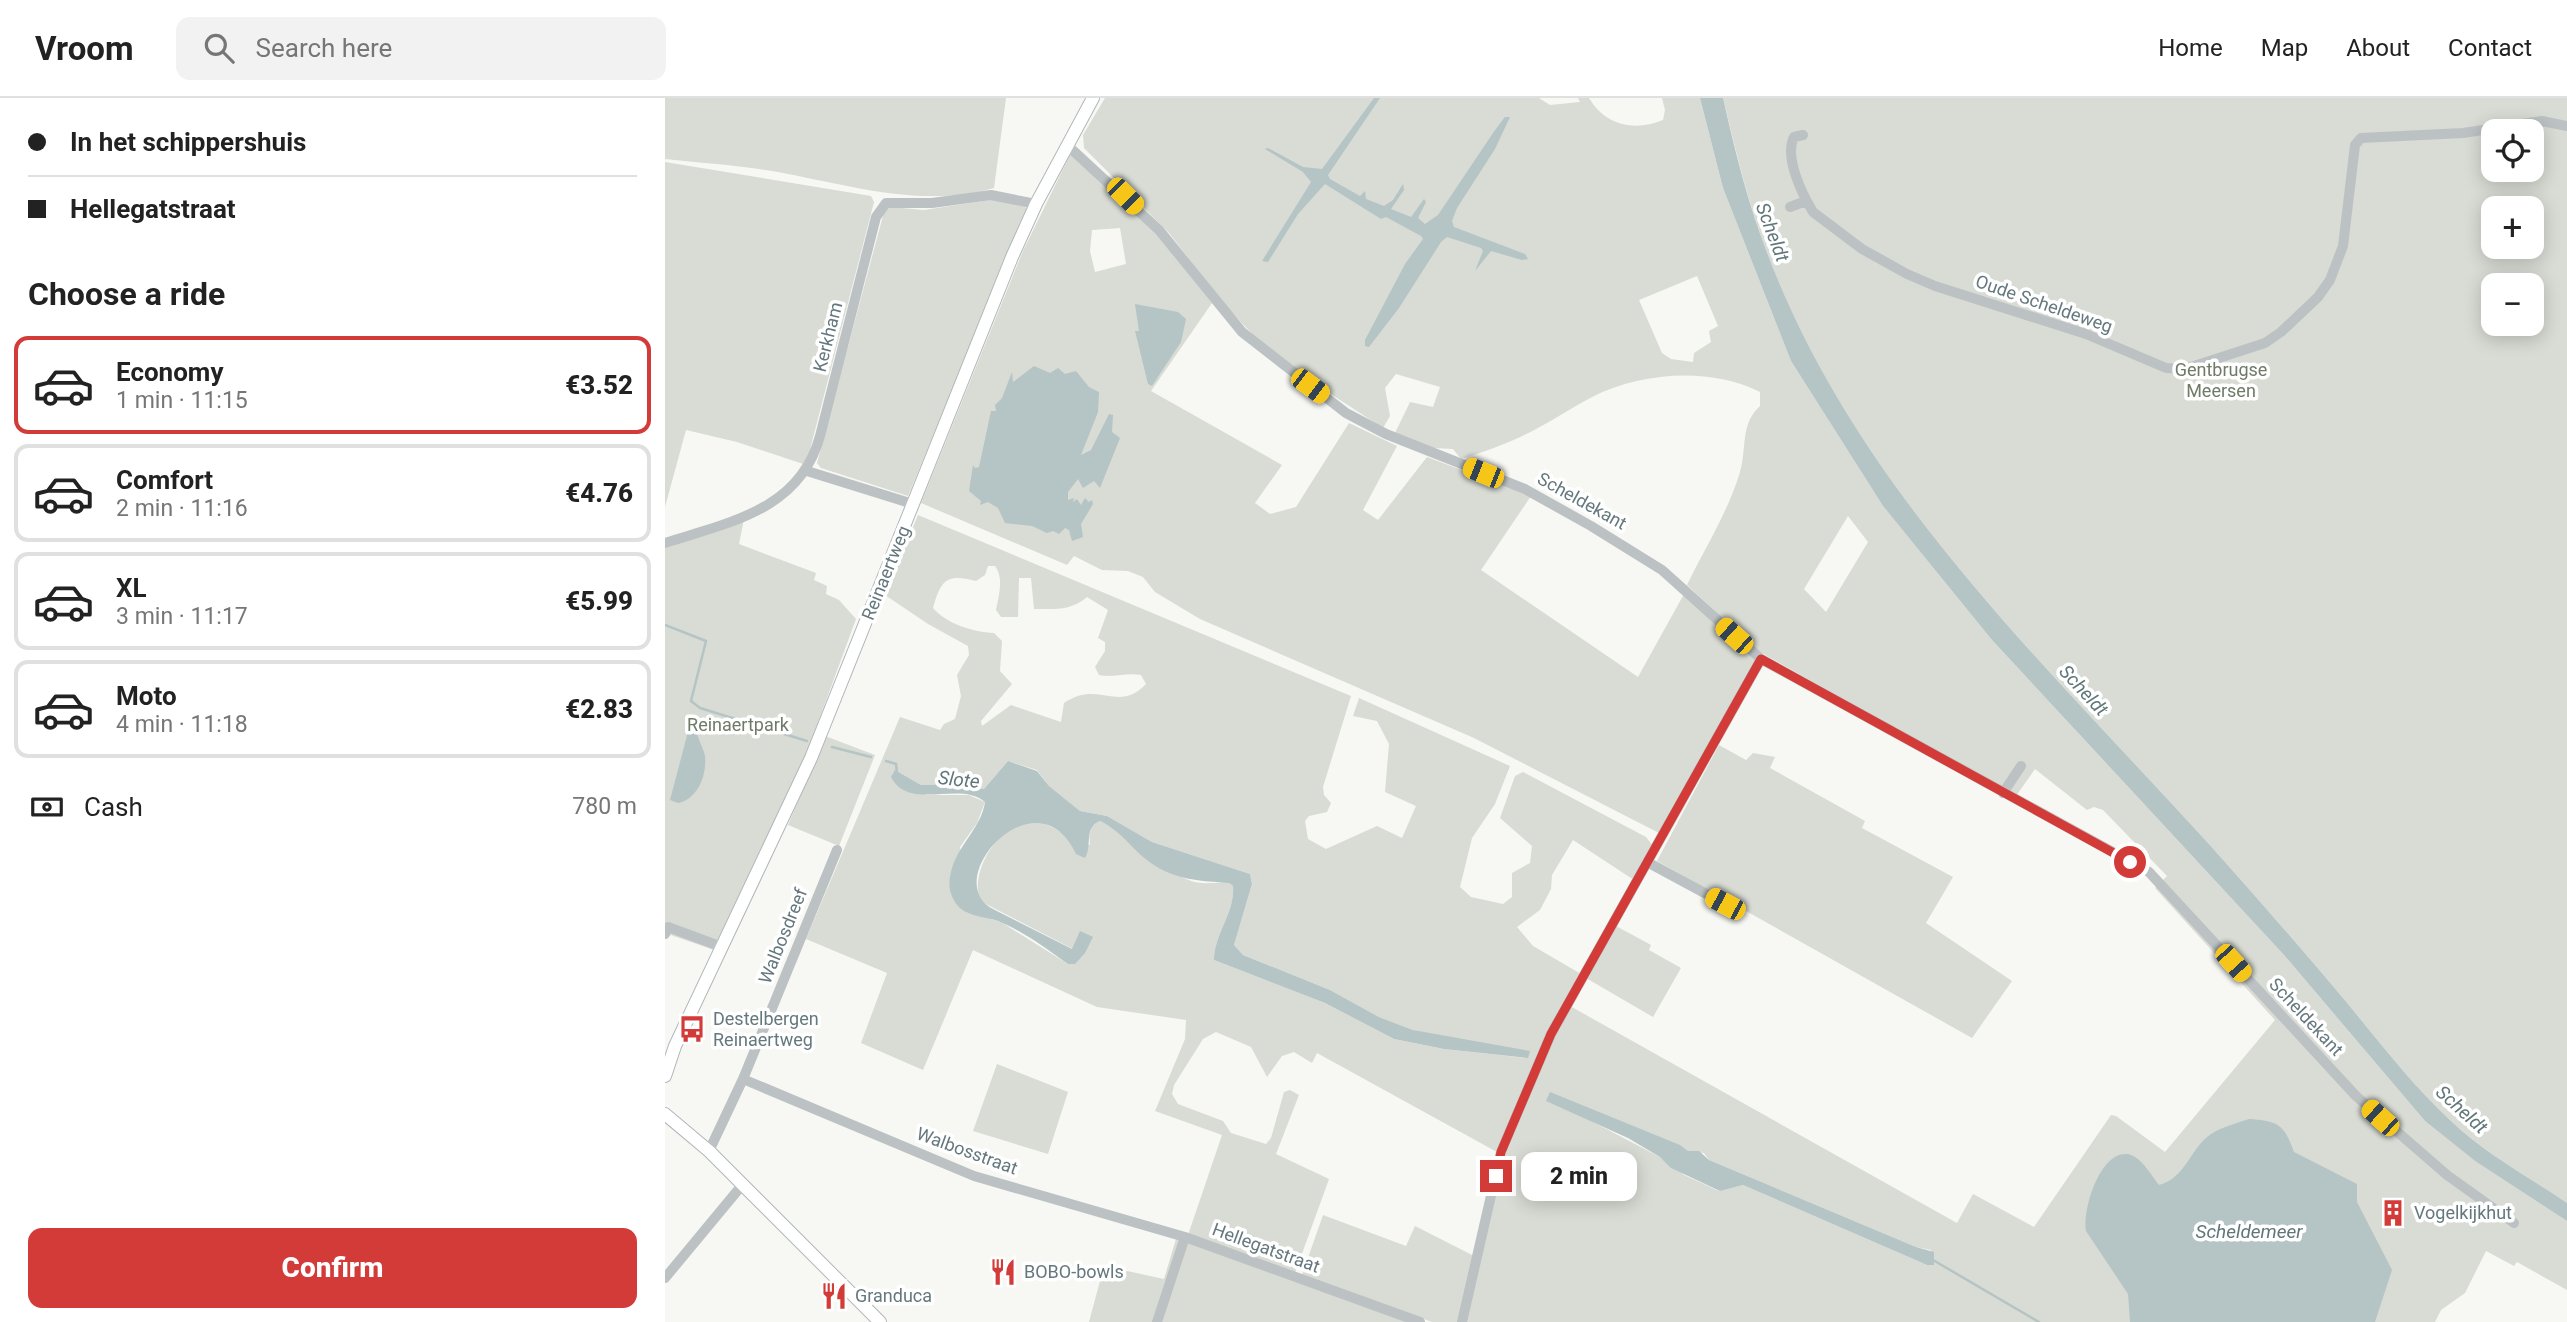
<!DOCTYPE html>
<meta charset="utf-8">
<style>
body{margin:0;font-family:Roboto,sans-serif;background:#f2f2f2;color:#222;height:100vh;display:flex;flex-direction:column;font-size:26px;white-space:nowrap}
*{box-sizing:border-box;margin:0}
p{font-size:23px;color:#767676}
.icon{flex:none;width:38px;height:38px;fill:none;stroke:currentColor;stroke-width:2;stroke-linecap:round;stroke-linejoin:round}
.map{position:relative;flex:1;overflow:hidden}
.sheet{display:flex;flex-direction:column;background:#fff;width:665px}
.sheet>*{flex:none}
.hud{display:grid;align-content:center;height:154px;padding:0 28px;background:#fff}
.controls{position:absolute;left:1816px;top:21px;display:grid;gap:14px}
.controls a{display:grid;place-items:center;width:63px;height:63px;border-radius:14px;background:#fff;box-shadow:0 4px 18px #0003;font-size:35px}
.end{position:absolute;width:32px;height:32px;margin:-16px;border:9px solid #d33b38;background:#fff;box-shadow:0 0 0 4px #fff}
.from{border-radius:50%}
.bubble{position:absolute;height:49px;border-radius:14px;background:#fff;box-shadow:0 4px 18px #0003;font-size:23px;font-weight:800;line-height:49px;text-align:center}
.car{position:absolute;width:21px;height:42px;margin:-21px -10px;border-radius:9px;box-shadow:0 0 5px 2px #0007;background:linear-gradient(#f5c518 24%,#345 0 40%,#f5c518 0 76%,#345 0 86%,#f5c518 0)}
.hud b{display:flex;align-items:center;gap:24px;height:66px;font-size:26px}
.hud b+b{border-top:2px solid #e0e0e0}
.hud i{width:18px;height:18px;background:#222}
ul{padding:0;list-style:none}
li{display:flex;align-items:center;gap:21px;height:98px;margin:0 14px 10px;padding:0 14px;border:4px solid #e0e0e0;border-radius:14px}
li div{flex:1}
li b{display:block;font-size:26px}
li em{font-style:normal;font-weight:800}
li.on{border-color:#d33b38}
li>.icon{width:63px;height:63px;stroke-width:1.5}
h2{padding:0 28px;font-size:32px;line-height:84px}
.pay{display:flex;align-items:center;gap:18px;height:77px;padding:0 28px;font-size:26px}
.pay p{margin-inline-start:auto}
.primary-button{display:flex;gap:14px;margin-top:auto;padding:14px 28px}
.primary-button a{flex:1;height:80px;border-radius:14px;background:#d33b38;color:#fff;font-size:28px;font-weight:800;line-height:80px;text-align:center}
header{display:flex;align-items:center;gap:42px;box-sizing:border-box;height:98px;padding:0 35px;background:#fff;border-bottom:2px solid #e0e0e0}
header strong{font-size:33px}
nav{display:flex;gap:38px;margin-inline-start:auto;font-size:24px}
.search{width:490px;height:63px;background:#f2f2f2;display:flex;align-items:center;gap:18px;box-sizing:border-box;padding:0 24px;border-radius:14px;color:#767676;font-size:26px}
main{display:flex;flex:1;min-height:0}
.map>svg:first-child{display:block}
.green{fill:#d8dcd4;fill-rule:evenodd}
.water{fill:#b5c4c5}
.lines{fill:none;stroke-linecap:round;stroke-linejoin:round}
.stream{stroke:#b5c4c5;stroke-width:2.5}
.major-casing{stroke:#b0b7b9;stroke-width:14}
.minor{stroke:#bcc2c4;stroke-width:10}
.major{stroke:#fff;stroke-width:12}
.route{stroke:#d33b38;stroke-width:9}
.labels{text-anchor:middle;stroke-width:7;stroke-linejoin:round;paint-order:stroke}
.street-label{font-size:18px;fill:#65787d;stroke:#fff}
.park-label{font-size:18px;fill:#6f7a67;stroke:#fff}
.poi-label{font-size:18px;fill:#65787d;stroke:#fff;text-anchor:start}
.water-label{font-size:19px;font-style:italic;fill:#607678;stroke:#fff}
</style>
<header>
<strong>Vroom</strong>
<div class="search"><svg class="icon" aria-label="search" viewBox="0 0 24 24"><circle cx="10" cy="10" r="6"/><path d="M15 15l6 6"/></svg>Search here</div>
<nav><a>Home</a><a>Map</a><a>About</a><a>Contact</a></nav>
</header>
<main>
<section class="sheet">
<div class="hud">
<b><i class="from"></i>In het schippershuis</b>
<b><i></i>Hellegatstraat</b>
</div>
<h2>Choose a ride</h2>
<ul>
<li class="on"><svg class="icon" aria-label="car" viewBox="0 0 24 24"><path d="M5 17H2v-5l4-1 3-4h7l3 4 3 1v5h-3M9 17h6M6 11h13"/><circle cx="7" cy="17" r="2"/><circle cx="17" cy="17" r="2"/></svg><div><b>Economy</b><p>1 min · 11:15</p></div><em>€3.52</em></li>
<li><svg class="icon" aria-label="car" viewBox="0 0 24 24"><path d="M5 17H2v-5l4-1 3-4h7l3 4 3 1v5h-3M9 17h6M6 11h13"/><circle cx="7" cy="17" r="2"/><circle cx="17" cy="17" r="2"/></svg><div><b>Comfort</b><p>2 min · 11:16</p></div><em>€4.76</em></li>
<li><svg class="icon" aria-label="car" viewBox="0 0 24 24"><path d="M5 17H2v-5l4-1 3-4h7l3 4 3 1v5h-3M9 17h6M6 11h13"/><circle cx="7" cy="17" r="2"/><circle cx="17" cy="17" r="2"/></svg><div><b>XL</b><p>3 min · 11:17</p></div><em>€5.99</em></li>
<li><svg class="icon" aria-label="car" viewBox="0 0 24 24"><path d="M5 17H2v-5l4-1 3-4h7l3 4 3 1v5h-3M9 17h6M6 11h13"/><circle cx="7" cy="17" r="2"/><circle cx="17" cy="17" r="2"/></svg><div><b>Moto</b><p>4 min · 11:18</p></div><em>€2.83</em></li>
</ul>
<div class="pay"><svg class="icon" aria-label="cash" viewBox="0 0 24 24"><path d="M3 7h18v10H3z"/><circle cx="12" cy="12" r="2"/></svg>Cash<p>780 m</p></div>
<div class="primary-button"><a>Confirm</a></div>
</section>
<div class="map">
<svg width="1902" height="1224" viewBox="0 0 1902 1224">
<rect width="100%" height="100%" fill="#f7f7f4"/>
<!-- green -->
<path class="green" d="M0,0H341L329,90C255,111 181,86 107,73C72,67 35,65 0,61Z
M440,0H874L885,7L915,4L913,0H924C940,27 969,34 998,22L1000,12L997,0H1035L1058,90L1126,263L1218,408L1327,542L1619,857L1760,1023L1810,1063L1902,1123V1192L1852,1164L1849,1168L1821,1153L1800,1195L1776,1212L1770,1224H800L841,1055L889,939L905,908L1292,1125L1308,1096L1369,1129L1446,1017L1451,1018L1500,1054L1610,922L1490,790L1502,778L1438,712L1429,709L1422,712L1370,671L1351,698L1093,553L1022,487C1040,450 1063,414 1075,374C1082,350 1075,326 1095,308V294C1045,269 977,274 927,299C908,309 890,321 871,331C847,344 821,353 796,361L788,351L768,350L730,335L745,304L768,309L775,289L731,276L720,290L725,318L718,330L629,272L590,239L558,205L504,135L419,50L418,37ZM1032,178L1053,228L1044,233L1046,244L1029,255L1028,264L1006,261L997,255L974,202ZM1183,418L1203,444L1161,514L1139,491ZM885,995L1014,1047L1023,1053L1039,1055L1044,1062L1251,1149L1266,1152L1262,1167L1078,1087L1054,1093L1019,1077L995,1059L926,1023Z
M1058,0H1902V1105C1864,1079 1819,1055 1786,1023C1746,986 1713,942 1678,900C1634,848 1589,796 1543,745C1378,564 1192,391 1103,157C1083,106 1071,53 1058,0ZM1829,33H1867V72H1829ZM1829,110H1867V149H1829ZM1829,187H1867V226H1829Z
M405,57H410L497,141L547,205L486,293L617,367L590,405L605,416L631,409L684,325L732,348L698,412L713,422L762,359L866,398L816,472L973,579L1019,496L1090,560V565L994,735L809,640L535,521L490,494L478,479L463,473L437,472L409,458L402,467L256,405L358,153ZM455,130L461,166L430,174L425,153L427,132Z
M0,64L206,98L209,104L141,367L72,344L21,332L0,409Z
M325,102H343L362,110L243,398L156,370L152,365L219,114L225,109L259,112Z
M253,417L686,598L658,689L659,697L666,705L662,714L644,718L640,723L643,741L661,751L712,728L737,740L751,708L720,694L724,646L712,623L688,618L694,600L845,668L830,706L807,740L795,789L806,799L838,806L847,799V775L865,765L867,748L835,720L850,678L858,674L981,739L988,748L969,782L908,742L887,777L886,791L875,812L852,829L868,848L916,876L880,938L832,1054L652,955L647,965L629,954L617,958L602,979L586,949L551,934L538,941L509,987L507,996L513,1006L558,1023L566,1035L601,1046L606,1040L619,994L625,992L634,997L611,1056L664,1081L630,1175L523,1137L557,1037L490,1013L520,941L521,922L432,909L308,852L258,972L196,945L222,875L141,841L235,619L275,632L279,626L290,621L296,598L292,577L304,557L303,548L263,526L220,497ZM323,468H330C339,480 334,497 331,512L336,519H353L354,480H366L369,511C389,511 406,513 422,499L443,512L433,540L440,544V553L430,569L434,577C449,580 462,574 476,577L481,586C453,616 434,581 399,605L396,624L346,607L317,628L316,623L347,586L335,573L337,543L329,535C308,534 282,526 268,510C276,482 281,475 311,483L320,477ZM343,663L372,672L384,688L415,713L442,718L487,744L585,776L587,786L569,847L578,857L665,892L714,919L748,932L862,960L779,951L729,941L660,905L549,862C549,836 570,815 568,788L564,785C553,784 536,787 526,783C492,769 467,740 435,723C424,728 424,736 425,747C408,742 395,732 380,726C342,711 303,770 315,803L408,851L412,845L403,866L336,824L301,814L295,749L312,725L320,704L304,697H261L230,672L256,687L287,686L319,691Z
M79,421L74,446L151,475L149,482L162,488L161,496L174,502L191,521L141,657L49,852L0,835V448Z
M160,638L210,657L174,748L123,727Z
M1054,647L1081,662L1088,655L1110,659L1105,670L1200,723L1197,730L1288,779L1261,825L1347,883L1307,940L992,763Z
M951,828L986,847L984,852L1016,870L988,919L921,880Z
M332,966L403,994L383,1056L308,1033Z
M658,1117L741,1148L750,1128L809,1158L793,1224H767L637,1177Z
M511,1141L521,1144L742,1224H424L439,1168L499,1181Z"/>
<!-- water -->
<path class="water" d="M709,0H715L663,77L665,81L695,98L700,93L701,101L719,108L728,102L738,86L739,92L726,111L746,119L759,101L761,104L753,120L760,126L773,117L830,32L840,19H845L830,51L792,110L787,123L789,129L860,156L863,161L857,162L826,153L810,173L818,153L816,150L782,139L776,144L734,210L704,249L700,248V242L740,166L758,141L756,138L721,119L716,121L660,86L633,116L603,164L597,163L646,84L638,74L600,51L603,50L638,69L657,71Z
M1035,0H1058C1070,53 1083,106 1103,157C1192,391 1378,564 1543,745C1589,796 1634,848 1678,900C1713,942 1746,986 1786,1023C1819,1055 1864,1079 1902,1105V1123L1810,1063L1760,1023L1619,857L1327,542L1218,408L1126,263L1058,90Z
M470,206L513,214L521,221L516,244L487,288L483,286L470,233H474Z
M369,268L385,275L393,270L400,276L411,273L424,289L434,294L433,314L416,357L426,352L444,316L448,317L447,334L455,340L435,390L429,383L418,390L413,381L403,394V402L409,400L408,404L412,401L416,407L420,400L424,404L427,402L428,406L416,426L418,439L407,443L404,432L400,430L394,436L388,433L382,435L367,428L340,425L333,410L323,404L315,407L316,403L304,393L308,367L310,370L314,369L326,313H331L330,307L337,300L347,274L348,284Z
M24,630H31C32,640 38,649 40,658C42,677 33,701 13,705L5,702Z
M343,663L372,673L384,688L415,713L442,718L487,744L585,776L587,786L569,847L578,857L665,892L714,919L748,932L865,953L863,960L779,951L729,941L660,905L549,862C549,836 570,815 568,788L564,785C536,783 510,782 486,765C466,751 459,735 435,723C418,730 428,747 420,760L411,756C373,673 275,779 326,810L407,851L415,833L428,839L420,855L410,866H403C382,851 358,833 333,823C321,819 301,818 293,808C282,795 283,782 288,767C296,745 317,727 320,704C295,682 244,714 226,679L230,672L256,687L287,686L319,691Z
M885,994L1015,1047L1023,1053H1034L1044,1062L1251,1149L1269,1154V1167H1262L1078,1087L1055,1093L1006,1070L995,1059L963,1040L881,1003Z
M1584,1021C1613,1023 1619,1026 1629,1054L1692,1086V1104L1727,1172L1710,1224H1465L1463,1196L1421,1133C1417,1112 1435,1053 1462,1056C1476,1058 1486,1077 1494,1087C1520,1081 1526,1049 1546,1036C1557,1029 1572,1025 1584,1021Z"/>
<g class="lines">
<!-- stream -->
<path class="stream" d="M0,527L41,543L26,603L35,610L142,643
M167,649L206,659
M221,663L231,666L232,675
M1268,1162L1374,1224"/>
<defs>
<path id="major" d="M0,978L10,948L146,660L347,159L371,106L428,0
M0,1016L44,1053L215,1224"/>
</defs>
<!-- major casing -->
<use href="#major" class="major-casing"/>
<!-- minor -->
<path class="minor" d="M1138,37L1129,39C1119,59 1137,96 1148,114L1197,151L1242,176L1270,188L1421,236L1501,270L1520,271L1600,245L1616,234L1653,199L1665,182L1678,148L1690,47L1696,40L1798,35L1877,23L1902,28
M402,47L494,132L577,234L681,315L721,336L860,391L926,428L997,472L1096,561L1484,774L1691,998L1782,1077L1849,1125
M1125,109L1141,103
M142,373L248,406
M0,445C65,424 135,412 155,338L211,119L221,105H267L326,97L371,106
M1338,695L1356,668
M984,765L1060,806
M0,836L3,829L57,849
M78,981L309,1078L520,1139
M44,1053L78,981L172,752
M0,1180L78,1086
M492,1224L520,1139L755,1224
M797,1224L836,1054L886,936L1096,561"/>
<!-- major -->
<use href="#major" class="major"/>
</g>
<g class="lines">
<!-- route -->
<path class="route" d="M831,1078L836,1054L886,936L1096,561L1465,764"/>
</g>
<!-- icons -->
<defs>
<symbol id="bus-bare" viewBox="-9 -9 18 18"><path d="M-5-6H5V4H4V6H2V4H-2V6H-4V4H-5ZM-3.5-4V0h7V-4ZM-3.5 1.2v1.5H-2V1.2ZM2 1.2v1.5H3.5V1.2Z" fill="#d33b38" stroke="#fff" stroke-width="2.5" paint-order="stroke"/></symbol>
<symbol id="building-bare" viewBox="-9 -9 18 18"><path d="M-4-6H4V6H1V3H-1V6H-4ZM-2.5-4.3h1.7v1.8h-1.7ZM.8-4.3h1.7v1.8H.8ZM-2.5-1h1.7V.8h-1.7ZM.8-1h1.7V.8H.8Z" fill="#d33b38" stroke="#fff" stroke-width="2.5" paint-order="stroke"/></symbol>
<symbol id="restaurant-bare" viewBox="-9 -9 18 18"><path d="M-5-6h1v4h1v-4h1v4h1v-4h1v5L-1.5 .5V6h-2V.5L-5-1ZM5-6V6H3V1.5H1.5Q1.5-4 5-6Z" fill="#d33b38" stroke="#fff" stroke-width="2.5" paint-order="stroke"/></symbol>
</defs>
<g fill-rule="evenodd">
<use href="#bus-bare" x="8" y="912" width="38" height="38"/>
<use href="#building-bare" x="1709" y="1096" width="38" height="38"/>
<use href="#restaurant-bare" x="319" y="1155" width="38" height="38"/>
<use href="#restaurant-bare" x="150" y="1179" width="38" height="38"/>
</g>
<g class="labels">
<!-- street labels -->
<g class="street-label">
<text transform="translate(1379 206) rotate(19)" y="6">Oude Scheldeweg</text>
<text transform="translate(163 239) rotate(-76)" y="6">Kerkham</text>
<text transform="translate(917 403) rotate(29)" y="6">Scheldekant</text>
<text transform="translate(221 475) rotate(-68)" y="6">Reinaertweg</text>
<text transform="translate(118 838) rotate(-68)" y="6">Walbosdreef</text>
<text transform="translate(1641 919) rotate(47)" y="6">Scheldekant</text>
<text transform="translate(302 1053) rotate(20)" y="6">Walbosstraat</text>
<text transform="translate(601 1150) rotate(20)" y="6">Hellegatstraat</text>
</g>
<!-- park labels -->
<g class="park-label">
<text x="1556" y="278">Gentbrugse<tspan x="1556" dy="21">Meersen</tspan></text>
<text x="73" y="633">Reinaertpark</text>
</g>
<!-- poi labels -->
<g class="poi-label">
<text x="48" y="927">Destelbergen<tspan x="48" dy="21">Reinaertweg</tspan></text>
<text x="1749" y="1121">Vogelkijkhut</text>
<text x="359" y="1180">BOBO-bowls</text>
<text x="190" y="1204">Granduca</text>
</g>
<!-- water labels -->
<g class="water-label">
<text transform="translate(1108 134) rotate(69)" y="7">Scheldt</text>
<text transform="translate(1419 592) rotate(47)" y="7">Scheldt</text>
<text transform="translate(294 681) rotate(6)" y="7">Slote</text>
<text transform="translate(1797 1011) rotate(42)" y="7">Scheldt</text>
<text x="1584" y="1140">Scheldemeer</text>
</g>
</g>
</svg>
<div class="controls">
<a><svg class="icon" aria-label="locate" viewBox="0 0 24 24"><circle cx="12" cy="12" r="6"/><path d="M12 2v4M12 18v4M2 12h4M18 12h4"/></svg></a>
<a>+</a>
<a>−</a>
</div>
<i class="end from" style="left:1465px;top:764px"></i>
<i class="end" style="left:831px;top:1078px"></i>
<div class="bubble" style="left:856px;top:1054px;width:116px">2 min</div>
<i class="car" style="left:460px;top:98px;rotate:135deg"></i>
<i class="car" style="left:645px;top:288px;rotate:127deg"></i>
<i class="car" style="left:818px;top:375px;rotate:292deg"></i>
<i class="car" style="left:1069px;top:538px;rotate:312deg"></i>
<i class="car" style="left:1060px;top:806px;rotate:298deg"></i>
<i class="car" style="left:1568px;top:865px;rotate:138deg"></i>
<i class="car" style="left:1715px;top:1020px;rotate:312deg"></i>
</div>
</main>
